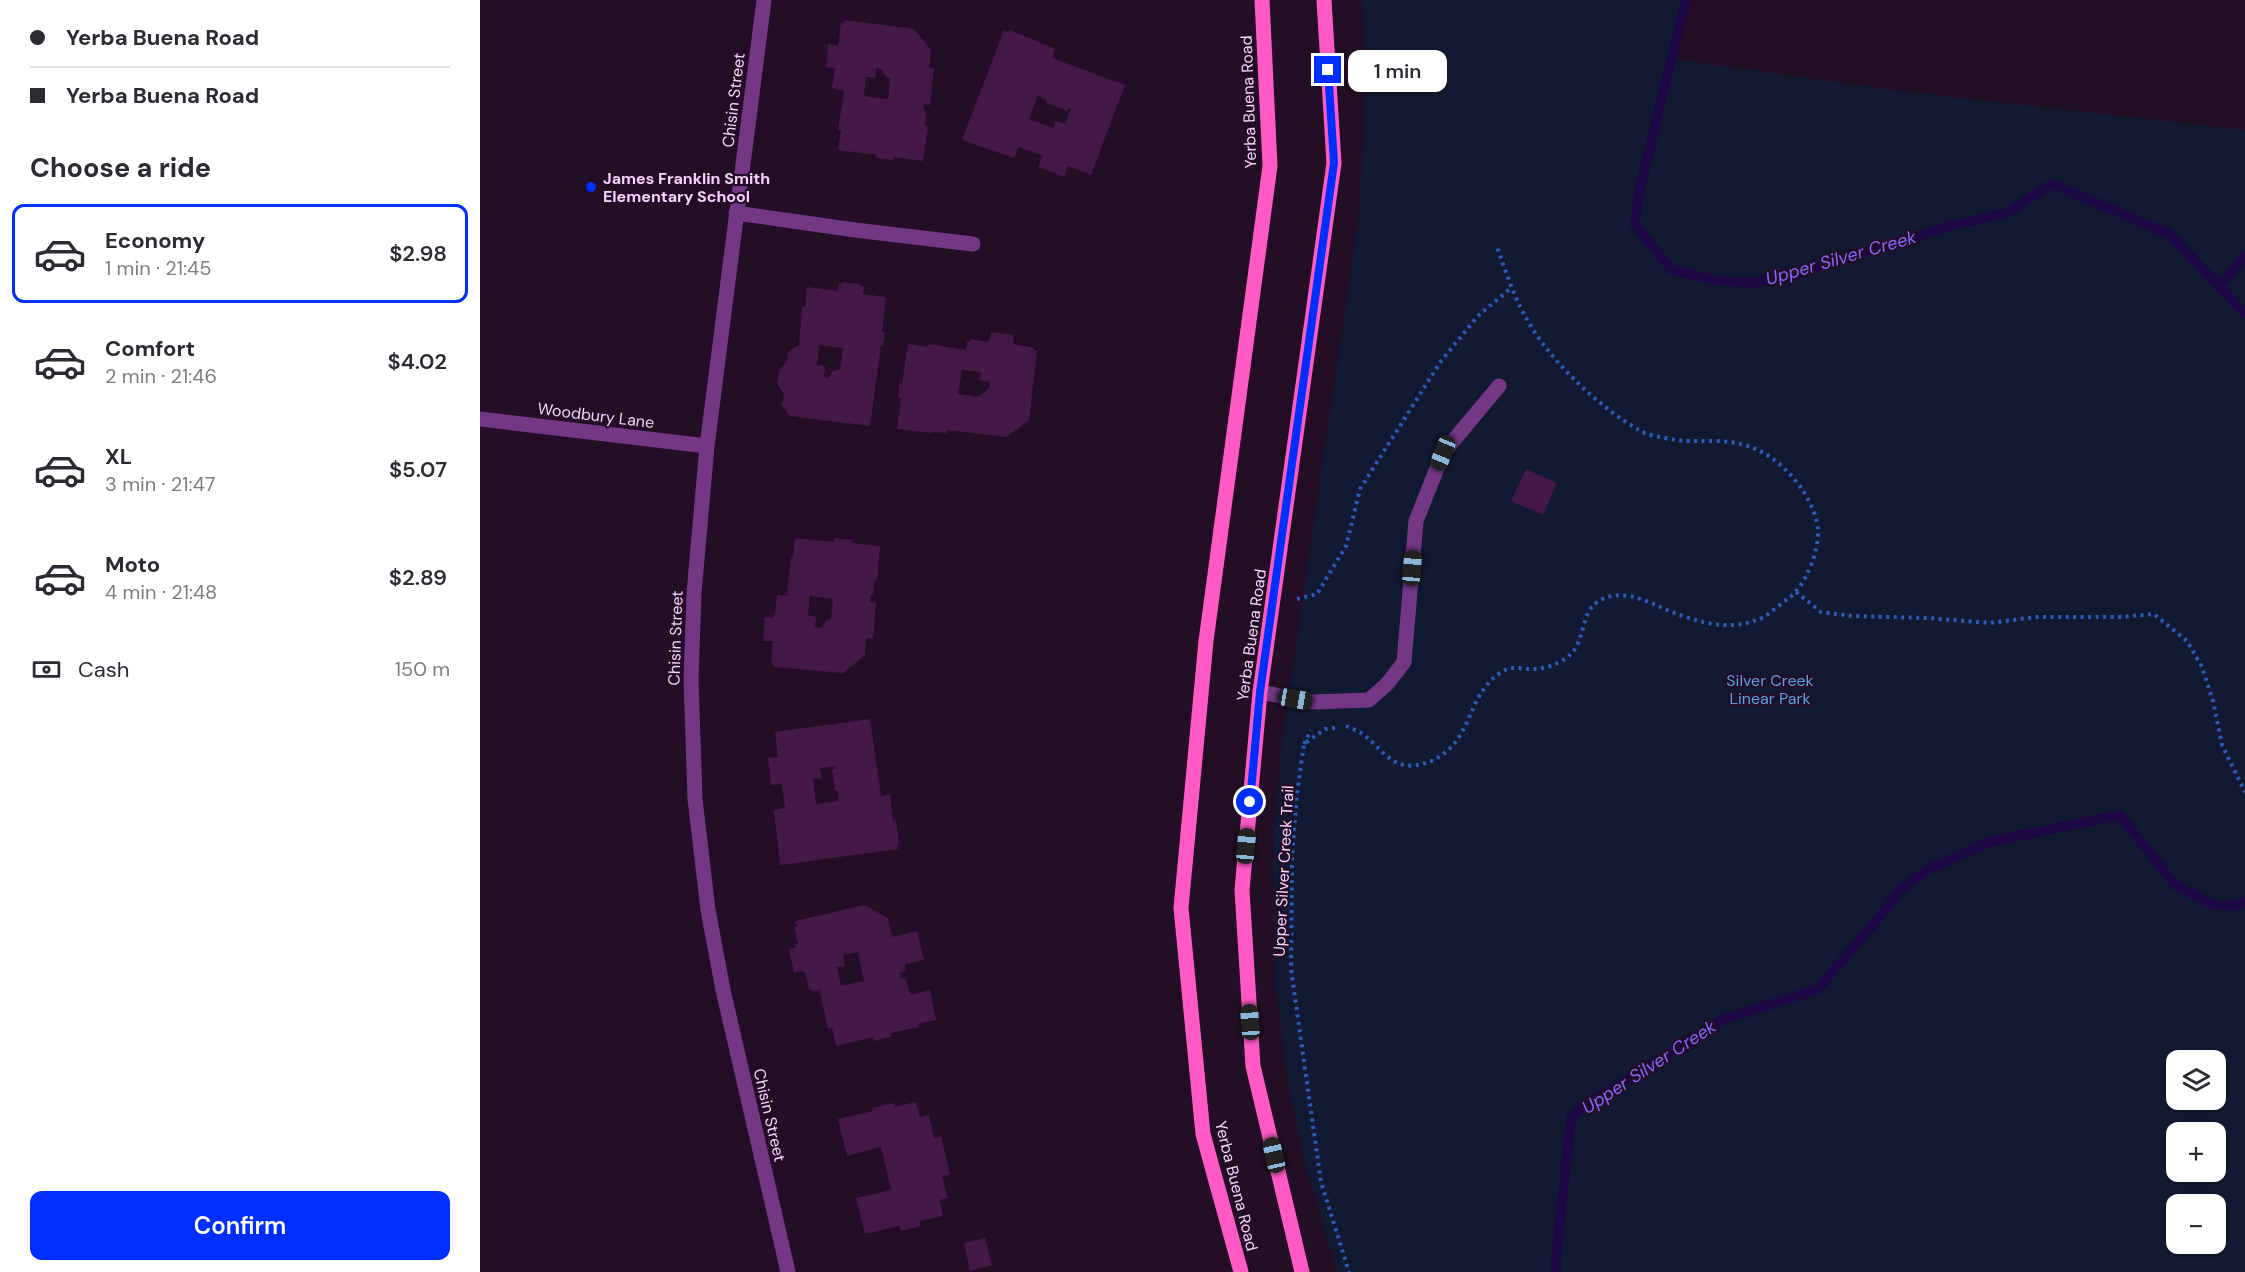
<!DOCTYPE html>
<meta charset="utf-8">
<style>
body{margin:0;font-family:"DM Sans",sans-serif;background:#f7f7f7;color:#2b2b33;height:100vh;display:flex;flex-direction:column;font-size:22px;white-space:nowrap}
*{box-sizing:border-box;margin:0}
p{font-size:20px;color:#7c7c81}
.icon{flex:none;width:33px;height:33px;fill:none;stroke:currentColor;stroke-width:2;stroke-linecap:round;stroke-linejoin:round}
.map{position:relative;flex:1;overflow:hidden}
.side{display:flex;flex-direction:column;background:#fff;width:480px}
.side>*{flex:none}
.guide{display:grid;align-content:center;height:132px;padding:0 30px;background:#fff}
.fabs{position:absolute;left:1686px;top:1050px;display:grid;gap:12px}
.fabs a{display:grid;place-items:center;width:60px;height:60px;border-radius:12px;background:#fff;box-shadow:0 2px 4px #0004;font-size:30px}
.end{position:absolute;width:27px;height:27px;margin:-14px;border:8px solid #002efd;background:#fff;box-shadow:0 0 0 3px #fff}
.from{border-radius:50%}
.bubble{position:absolute;height:42px;border-radius:12px;background:#fff;box-shadow:0 2px 4px #0004;font-size:20px;font-weight:600;line-height:42px;text-align:center}
.car{position:absolute;width:18px;height:36px;margin:-18px -9px;border-radius:8px;box-shadow:0 0 4px 2px #0007;background:linear-gradient(#222 24%,#8ab4d8 0 40%,#222 0 76%,#8ab4d8 0 86%,#222 0)}
.guide b{display:flex;align-items:center;gap:21px;height:57px;font-size:22px}
.guide b+b{border-top:2px solid #e1e1e2}
.guide i{width:15px;height:15px;background:#2b2b33}
ul{padding:0;list-style:none}
li{display:flex;align-items:center;gap:18px;height:99px;margin:0 12px 9px;padding:0 18px;border:3px solid transparent;border-radius:12px}
li div{flex:1}
li b{display:block;font-size:22px}
li em{font-style:normal;font-weight:600}
li.selected{border-color:#002efd}
li>.icon{width:54px;height:54px;stroke-width:1.5}
h2{padding:0 30px;font-size:27px;line-height:72px}
.pay{display:flex;align-items:center;gap:15px;height:66px;padding:0 30px;font-size:22px}
.pay p{margin-inline-start:auto}
.primary-button{display:flex;gap:12px;margin-top:auto;padding:12px 30px}
.primary-button a{flex:1;height:69px;border-radius:12px;background:#002efd;color:#fff;font-size:24px;font-weight:600;line-height:69px;text-align:center}
main{display:flex;flex:1;min-height:0}
.map>svg:first-child{display:block}
.green{fill:#111a30;fill-rule:evenodd}
.lines{fill:none;stroke-linecap:round;stroke-linejoin:round}
.stream{stroke:#1d0845;stroke-width:10}
.building{fill:#441947;fill-rule:evenodd}
.path{stroke:#2a5cbb;stroke-width:4;stroke-dasharray:3 4.5;stroke-linecap:butt}
.minor{stroke:#733786;stroke-width:15}
.major{stroke:#ff59c6;stroke-width:15}
.route{stroke:#002efd;stroke-width:8}
.poi-dot{fill:#002efd;stroke:#230e26;stroke-width:2}
.labels{text-anchor:middle;stroke-width:4.5;stroke-linejoin:round;paint-order:stroke}
.street-label{font-size:16px;fill:#f7d2ff;stroke:#230e26}
.poi-label{font-size:16px;font-weight:bold;fill:#f7d2ff;stroke:#230e26;text-anchor:start}
.park-label{font-size:16px;fill:#59a3e4;stroke:#230e26}
.water-label{font-size:18px;font-style:italic;fill:#8468ff;stroke:#230e26}
</style>
<main>
<section class="side">
<div class="guide">
<b><i class="from"></i>Yerba Buena Road</b>
<b><i></i>Yerba Buena Road</b>
</div>
<h2>Choose a ride</h2>
<ul>
<li class="selected"><svg class="icon" aria-label="car" viewBox="0 0 24 24"><path d="M5 17H2v-5l4-1 3-4h7l3 4 3 1v5h-3M9 17h6M6 11h13"/><circle cx="7" cy="17" r="2"/><circle cx="17" cy="17" r="2"/></svg><div><b>Economy</b><p>1 min · 21:45</p></div><em>$2.98</em></li>
<li><svg class="icon" aria-label="car" viewBox="0 0 24 24"><path d="M5 17H2v-5l4-1 3-4h7l3 4 3 1v5h-3M9 17h6M6 11h13"/><circle cx="7" cy="17" r="2"/><circle cx="17" cy="17" r="2"/></svg><div><b>Comfort</b><p>2 min · 21:46</p></div><em>$4.02</em></li>
<li><svg class="icon" aria-label="car" viewBox="0 0 24 24"><path d="M5 17H2v-5l4-1 3-4h7l3 4 3 1v5h-3M9 17h6M6 11h13"/><circle cx="7" cy="17" r="2"/><circle cx="17" cy="17" r="2"/></svg><div><b>XL</b><p>3 min · 21:47</p></div><em>$5.07</em></li>
<li><svg class="icon" aria-label="car" viewBox="0 0 24 24"><path d="M5 17H2v-5l4-1 3-4h7l3 4 3 1v5h-3M9 17h6M6 11h13"/><circle cx="7" cy="17" r="2"/><circle cx="17" cy="17" r="2"/></svg><div><b>Moto</b><p>4 min · 21:48</p></div><em>$2.89</em></li>
</ul>
<div class="pay"><svg class="icon" aria-label="cash" viewBox="0 0 24 24"><path d="M3 7h18v10H3z"/><circle cx="12" cy="12" r="2"/></svg>Cash<p>150 m</p></div>
<div class="primary-button"><a>Confirm</a></div>
</section>
<div class="map">
<svg width="1765" height="1272" viewBox="0 0 1765 1272">
<rect width="100%" height="100%" fill="#230e26"/>
<!-- green -->
<path class="green" d="M882,0H1205L1193,59L1418,91L1765,130V1272H857L822,1152L806,1068L795,978L793,880L794,831L802,742L878,224L885,121V56ZM1696,1060H1736V1100H1696ZM1696,1132H1736V1172H1696ZM1696,1204H1736V1244H1696Z"/>
<g class="lines">
<!-- stream -->
<path class="stream" d="M1206,0L1159,192L1155,225L1192,270L1240,281L1272,283L1319,273L1469,226L1526,213L1572,184L1689,234L1765,313
M1739,287L1765,256
M1076,1272V1258L1091,1118L1103,1107L1242,1020L1338,989L1408,907L1418,891L1447,870L1509,842L1640,815L1695,885L1734,905L1750,906L1765,902"/>
</g>
<!-- building -->
<path class="building" d="M364,20L434,29L451,50L449,68H454L450,105L444,104V111H446L445,126L448,127L443,161L413,157V160L396,158L397,155L358,150L361,130H358L364,91L352,88L355,68L346,67L348,44L358,46L361,23H364ZM396,68L402,69L404,74L410,79L408,99L384,96L386,77L395,78Z
M524,30L528,32L530,30L575,49L572,58L645,85L611,175L588,166L584,177L558,167L563,156L539,147L534,158L482,140ZM558,96L567,100L566,103L587,111L588,108L591,109L585,124L576,121L573,128L549,119Z
M362,282L381,284L380,286H384L383,294L406,297L402,332H405L403,346H401L390,426L310,416L302,405L304,394L297,383L299,370L307,362L308,352L319,345L322,307H325L327,287L358,291L359,283L362,284ZM339,345L363,348L360,369L353,371L349,378L344,377L345,366L337,365Z
M511,332L534,335L533,344L554,348V351H557L549,420L527,437L467,430V433L452,432V433L417,429L421,399L418,398L419,383L422,384L428,344L448,347L449,344L486,350L487,342H490V339L509,342ZM482,370L501,372L499,380L510,382L509,388L498,397L478,394Z
M1046,469L1077,483L1063,515L1031,501Z
M315,538L354,542V538L372,540L371,543L400,546L397,581L394,580L393,595H390V602L396,603L393,639L386,638L385,655L363,673L293,667V663H291L293,641H283L285,617L293,618V615H295L297,595L309,596L307,594L311,558H313ZM330,596L353,599L351,619L346,621L341,628L335,627L336,617L328,615Z
M390,719L401,796L410,794L413,821L416,820L419,843L417,844L418,849L300,865L294,810L305,808L302,784L291,785L288,758L298,757L295,732ZM355,766V769H352L355,791H358L359,801L336,804L333,779L342,778L340,768Z
M384,905L408,918L412,937L437,931L444,960L425,964L426,971L420,973L421,979L425,978L431,995L450,990L456,1020L438,1024L439,1027L410,1033L411,1037L394,1041L393,1037L356,1046L352,1028L348,1029L340,991L341,989L332,992V989L329,990L325,972L322,971L314,973L309,949L316,947L315,944H318L314,926H317L315,921ZM378,952L384,981L361,986L357,967L365,966L363,955Z
M436,1102L440,1117L449,1115L454,1138L461,1136L470,1175L462,1176L468,1198L460,1200L463,1216L440,1221L441,1226L421,1231L419,1226L385,1234L376,1198L411,1190L401,1147L367,1156L358,1119L393,1111L392,1108L414,1103L415,1107Z
M505,1238L512,1265L490,1271L484,1243Z"/>
<g class="lines">
<!-- path -->
<path class="path" d="M1316,592L1341,612L1372,616L1447,618L1510,623L1556,617H1639L1674,614L1707,641L1722,667L1733,701L1742,745L1765,792
M817,599L837,594L866,546L880,489L961,361L998,316L1032,287
M866,726C872,729 880,731 885,736C897,745 908,762 924,765C933,767 944,764 951,761C995,741 984,698 1020,673C1032,664 1043,670 1056,669C1068,668 1083,662 1091,654C1108,636 1098,606 1128,597C1145,592 1162,599 1176,605C1209,620 1247,634 1282,618C1291,613 1300,604 1309,598C1326,585 1339,551 1338,529C1337,514 1325,491 1315,480C1293,454 1269,441 1234,441C1217,441 1202,442 1185,438C1176,436 1166,435 1159,430C1116,405 1067,358 1044,314C1032,292 1025,269 1017,247
M855,728L845,729L824,744L817,794L812,857L811,969L841,1182L869,1272
M824,744L831,730"/>
<!-- minor -->
<path class="minor" d="M284,0L227,446L214,593L211,680L215,799L228,910L243,990L308,1272
M256,213L375,230L493,244
M0,419L227,446
M780,692L833,702L889,700L907,684L924,662L936,521L963,453L1019,386"/>
<!-- major -->
<path class="major" d="M761,1272L723,1134L701,908L726,641L790,166L782,0
M822,1272L773,1066L762,890L780,692L854,163L844,0"/>
</g>
<g class="lines">
<!-- route -->
<path class="route" d="M770,802L780,692L854,163L848,70"/>
</g>
<!-- markers -->
<circle class="poi-dot" cx="111" cy="187" r="6"/>
<g class="labels">
<!-- street labels -->
<g class="street-label">
<text transform="translate(253 100) rotate(-83)" y="6">Chisin Street</text>
<text transform="translate(768 102) rotate(-92)" y="6">Yerba Buena Road</text>
<text transform="translate(116 415) rotate(7)" y="6">Woodbury Lane</text>
<text transform="translate(771 635) rotate(-82)" y="6">Yerba Buena Road</text>
<text transform="translate(195 638) rotate(-88)" y="6">Chisin Street</text>
<text transform="translate(803 871) rotate(-87)" y="6">Upper Silver Creek Trail</text>
<text transform="translate(290 1115) rotate(77)" y="6">Chisin Street</text>
<text transform="translate(757 1186) rotate(76)" y="6">Yerba Buena Road</text>
</g>
<!-- poi labels -->
<g class="poi-label">
<text x="123" y="184">James Franklin Smith<tspan x="123" dy="18">Elementary School</tspan></text>
</g>
<!-- park labels -->
<g class="park-label">
<text x="1290" y="686">Silver Creek<tspan x="1290" dy="18">Linear Park</tspan></text>
</g>
<!-- water labels -->
<g class="water-label">
<text transform="translate(1361 258) rotate(-16)" y="6">Upper Silver Creek</text>
<text transform="translate(1169 1067) rotate(-33)" y="6">Upper Silver Creek</text>
</g>
</g>
</svg>
<div class="fabs">
<a><svg class="icon" aria-label="layers" viewBox="0 0 24 24"><path d="M12 4l9 5-9 5-9-5zM3 14l9 5 9-5"/></svg></a>
<a>+</a>
<a>−</a>
</div>
<i class="end from" style="left:770px;top:802px"></i>
<i class="end" style="left:848px;top:70px"></i>
<div class="bubble" style="left:868px;top:50px;width:99px">1 min</div>
<i class="car" style="left:963px;top:453px;rotate:202deg"></i>
<i class="car" style="left:932px;top:568px;rotate:5deg"></i>
<i class="car" style="left:815px;top:699px;rotate:100deg"></i>
<i class="car" style="left:766px;top:846px;rotate:5deg"></i>
<i class="car" style="left:770px;top:1022px;rotate:356deg"></i>
<i class="car" style="left:794px;top:1155px;rotate:347deg"></i>
</div>
</main>
